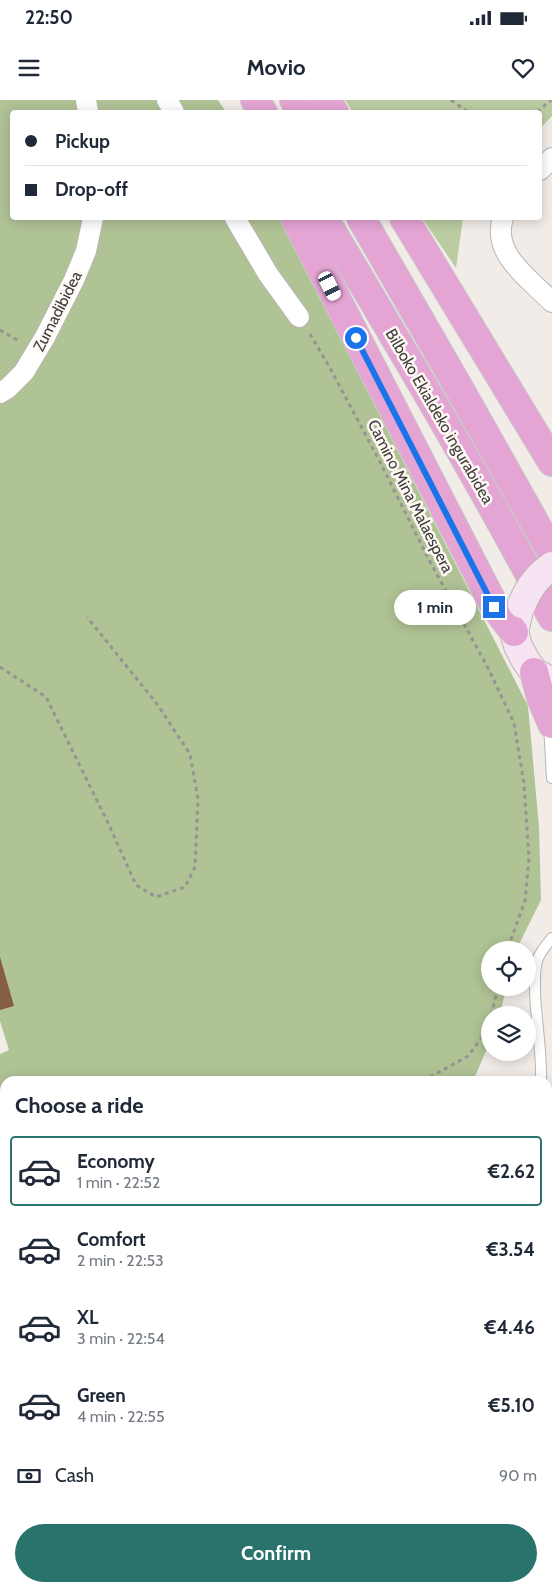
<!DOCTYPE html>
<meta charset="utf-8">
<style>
body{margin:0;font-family:Cabin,sans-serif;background:#f6f6f7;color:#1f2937;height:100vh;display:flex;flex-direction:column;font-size:19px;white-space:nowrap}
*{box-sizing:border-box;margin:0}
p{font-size:16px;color:#747a83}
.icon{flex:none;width:28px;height:28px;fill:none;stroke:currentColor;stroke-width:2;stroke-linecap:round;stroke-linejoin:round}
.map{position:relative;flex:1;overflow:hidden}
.details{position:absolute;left:0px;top:976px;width:552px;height:516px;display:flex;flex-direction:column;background:#fff;border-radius:15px 15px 0 0;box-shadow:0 2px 12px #0003}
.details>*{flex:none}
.banner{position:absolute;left:10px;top:10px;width:532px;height:110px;border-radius:5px;box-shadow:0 2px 12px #0003;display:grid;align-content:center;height:110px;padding:0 15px;background:#fff}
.controls{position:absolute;left:481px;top:841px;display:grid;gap:10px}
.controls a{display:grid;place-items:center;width:55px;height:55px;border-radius:50%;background:#fff;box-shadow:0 2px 12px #0003;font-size:25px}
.end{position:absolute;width:22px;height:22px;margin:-11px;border:6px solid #1a73e8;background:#fff;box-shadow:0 0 0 2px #fff}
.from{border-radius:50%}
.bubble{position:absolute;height:35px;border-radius:18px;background:#fff;box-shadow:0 2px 12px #0003;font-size:16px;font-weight:700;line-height:35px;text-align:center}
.car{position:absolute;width:15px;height:30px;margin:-15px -8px;border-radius:6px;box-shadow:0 0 4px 1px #0007;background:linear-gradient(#fff 24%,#345 0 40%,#fff 0 76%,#345 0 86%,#fff 0)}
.banner b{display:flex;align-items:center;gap:18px;height:48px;font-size:19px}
.banner b+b{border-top:1px solid #e0e1e3}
.banner i{width:12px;height:12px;background:#1f2937}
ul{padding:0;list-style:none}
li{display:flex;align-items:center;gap:15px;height:70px;margin:0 10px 8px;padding:0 5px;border:2px solid transparent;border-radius:5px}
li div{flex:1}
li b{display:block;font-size:19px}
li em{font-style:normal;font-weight:700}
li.current{border-color:#2a726c}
li>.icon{width:45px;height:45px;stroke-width:1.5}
h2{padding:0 15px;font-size:22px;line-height:60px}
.pay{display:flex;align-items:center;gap:12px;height:55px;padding:0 15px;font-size:19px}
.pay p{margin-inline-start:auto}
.button{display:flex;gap:10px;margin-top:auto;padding:10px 15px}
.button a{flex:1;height:58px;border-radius:30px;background:#2a726c;color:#fff;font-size:20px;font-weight:700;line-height:58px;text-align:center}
.status{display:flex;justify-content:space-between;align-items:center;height:35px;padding:0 25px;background:#fff;direction:ltr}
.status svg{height:14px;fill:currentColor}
header{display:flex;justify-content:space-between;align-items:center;height:65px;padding:0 15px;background:#fff;font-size:22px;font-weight:700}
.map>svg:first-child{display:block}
.green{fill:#bbcca2}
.forest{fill:#b0c395}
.building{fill:#865d43}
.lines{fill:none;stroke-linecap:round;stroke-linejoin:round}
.service-casing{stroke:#bbb6b2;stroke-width:12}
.minor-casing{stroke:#bbb6b2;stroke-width:22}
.secondary-casing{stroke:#bbb6b2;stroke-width:30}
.motorway-casing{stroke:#c9c8c8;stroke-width:30}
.path{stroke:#979390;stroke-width:3;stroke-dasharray:4 4;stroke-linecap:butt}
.service{stroke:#fff;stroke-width:10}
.minor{stroke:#fff;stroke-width:20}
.secondary{stroke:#f7e4f2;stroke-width:28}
.motorway{stroke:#e4a4d4;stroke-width:28}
.secondary-bridge-casing{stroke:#bbb6b2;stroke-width:30;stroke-linecap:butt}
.secondary-bridge{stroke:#f7e4f2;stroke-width:28}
.route{stroke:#1a73e8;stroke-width:6}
.labels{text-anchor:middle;stroke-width:5;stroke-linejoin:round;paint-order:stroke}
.street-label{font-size:16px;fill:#3f3c3b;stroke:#fff9f5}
</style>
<div class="status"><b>22:50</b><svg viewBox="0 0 49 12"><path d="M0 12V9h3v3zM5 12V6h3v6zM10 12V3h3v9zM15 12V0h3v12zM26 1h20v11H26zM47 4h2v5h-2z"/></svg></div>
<header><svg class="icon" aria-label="menu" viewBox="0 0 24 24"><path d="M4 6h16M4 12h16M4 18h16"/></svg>Movio<svg class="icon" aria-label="heart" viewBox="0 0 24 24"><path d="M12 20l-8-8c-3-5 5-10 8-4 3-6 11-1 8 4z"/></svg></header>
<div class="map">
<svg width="552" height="1492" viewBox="0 0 552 1492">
<rect width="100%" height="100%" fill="#f1ece8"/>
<!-- green -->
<path class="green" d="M345,0H552V16L540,28V12H353Z
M422,118H463L456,168Z"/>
<!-- forest -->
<path class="forest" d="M0,0H218L226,12H12V118H279L528,606L539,727L541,800L516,850H490V888H506L500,915H490V942L473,981H5V1488H413L410,1492H0V954L9,950L0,921Z"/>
<!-- building -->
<path class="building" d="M0,857L14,906L0,910Z"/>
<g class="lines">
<defs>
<path id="service" d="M549,625L552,678
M541,981C542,951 536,922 535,892C535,881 534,871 537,861C540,852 546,845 552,838
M548,1059L552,1038"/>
<path id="minor" d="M86,0L88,12
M167,0L174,12
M540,70L552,58
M235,118L268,174L299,217
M503,118C491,154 530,179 552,202
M0,293L8,288L24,272L45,237L74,180L86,151L93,118"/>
<path id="secondary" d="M519,510L514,532L518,546L526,561L534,572L552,582"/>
<path id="motorway" d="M255,0L263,12
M294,0L301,12
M326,0L334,12
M295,118L495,507L514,532
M324,118C402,250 481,381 552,517
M361,118L462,293L552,453
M404,118L552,362
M534,572L541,598L552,624
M548,1290L552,1278
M548,1352L552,1343
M548,1411L552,1404
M548,1445L552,1440
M450,1492L454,1488
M498,1492L504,1488"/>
</defs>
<!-- service casing -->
<use href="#service" class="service-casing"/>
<!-- minor casing -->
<use href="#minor" class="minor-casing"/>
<!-- secondary casing -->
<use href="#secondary" class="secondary-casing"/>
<!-- motorway casing -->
<use href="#motorway" class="motorway-casing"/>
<!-- path -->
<path class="path" d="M451,0L468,12
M537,12L551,0
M0,230L19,241
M310,234L330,268L381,364L427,456L488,568L514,623L524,684L529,758L525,801L507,850
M0,567L46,597L109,725L136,785L156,797L185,787L195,767L198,699L190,654L157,604L87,517
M491,915L498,888
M423,981L468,956L482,937L490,916
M548,1479L552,1473
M536,1492L540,1488"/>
<!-- service -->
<use href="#service" class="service"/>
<!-- minor -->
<use href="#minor" class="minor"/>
<!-- secondary -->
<use href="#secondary" class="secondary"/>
<!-- motorway -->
<use href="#motorway" class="motorway"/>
<defs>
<path id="secondary-bridge" d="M522,504C528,489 538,475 552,466"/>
</defs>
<!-- secondary-bridge casing -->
<use href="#secondary-bridge" class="secondary-bridge-casing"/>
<!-- secondary-bridge -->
<use href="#secondary-bridge" class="secondary-bridge"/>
</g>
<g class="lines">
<!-- route -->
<path class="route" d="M356,238L494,507"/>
</g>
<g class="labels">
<!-- street labels -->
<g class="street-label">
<text transform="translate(57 211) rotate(-63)" y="6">Zumadibidea</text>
<text transform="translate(440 316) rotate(60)" y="6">Bilboko Ekialdeko ingurabidea</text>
<text transform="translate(411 396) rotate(63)" y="6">Camino Mina Malaespera</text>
</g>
</g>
</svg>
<div class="controls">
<a><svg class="icon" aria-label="locate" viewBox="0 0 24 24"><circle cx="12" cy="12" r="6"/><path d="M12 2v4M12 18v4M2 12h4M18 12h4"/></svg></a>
<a><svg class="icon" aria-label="layers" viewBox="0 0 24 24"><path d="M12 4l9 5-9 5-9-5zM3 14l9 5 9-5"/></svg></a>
</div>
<i class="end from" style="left:356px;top:238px"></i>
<i class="end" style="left:494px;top:507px"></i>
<div class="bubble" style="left:394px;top:490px;width:82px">1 min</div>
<i class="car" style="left:330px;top:186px;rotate:153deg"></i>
<div class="banner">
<b><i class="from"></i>Pickup</b>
<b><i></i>Drop-off</b>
</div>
<section class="details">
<h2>Choose a ride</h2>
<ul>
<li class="current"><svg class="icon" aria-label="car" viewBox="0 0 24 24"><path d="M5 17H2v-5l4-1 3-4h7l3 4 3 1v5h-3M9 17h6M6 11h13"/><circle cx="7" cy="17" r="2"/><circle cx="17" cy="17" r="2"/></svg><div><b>Economy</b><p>1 min · 22:52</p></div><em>€2.62</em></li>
<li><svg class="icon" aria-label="car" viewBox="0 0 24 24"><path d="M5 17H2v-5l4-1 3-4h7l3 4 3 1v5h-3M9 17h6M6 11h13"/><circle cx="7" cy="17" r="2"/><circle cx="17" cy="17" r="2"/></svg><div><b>Comfort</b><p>2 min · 22:53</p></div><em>€3.54</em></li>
<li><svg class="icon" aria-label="car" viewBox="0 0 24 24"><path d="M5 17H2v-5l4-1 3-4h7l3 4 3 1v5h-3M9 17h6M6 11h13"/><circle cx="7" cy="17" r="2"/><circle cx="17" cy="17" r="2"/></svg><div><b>XL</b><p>3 min · 22:54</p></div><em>€4.46</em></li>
<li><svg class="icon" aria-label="car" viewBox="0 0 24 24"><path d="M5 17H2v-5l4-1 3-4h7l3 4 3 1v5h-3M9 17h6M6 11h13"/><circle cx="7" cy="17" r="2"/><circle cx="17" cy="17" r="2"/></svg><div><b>Green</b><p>4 min · 22:55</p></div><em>€5.10</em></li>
</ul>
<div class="pay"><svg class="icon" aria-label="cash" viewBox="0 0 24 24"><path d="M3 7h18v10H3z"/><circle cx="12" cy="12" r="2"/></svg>Cash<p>90 m</p></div>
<div class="button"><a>Confirm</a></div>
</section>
</div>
